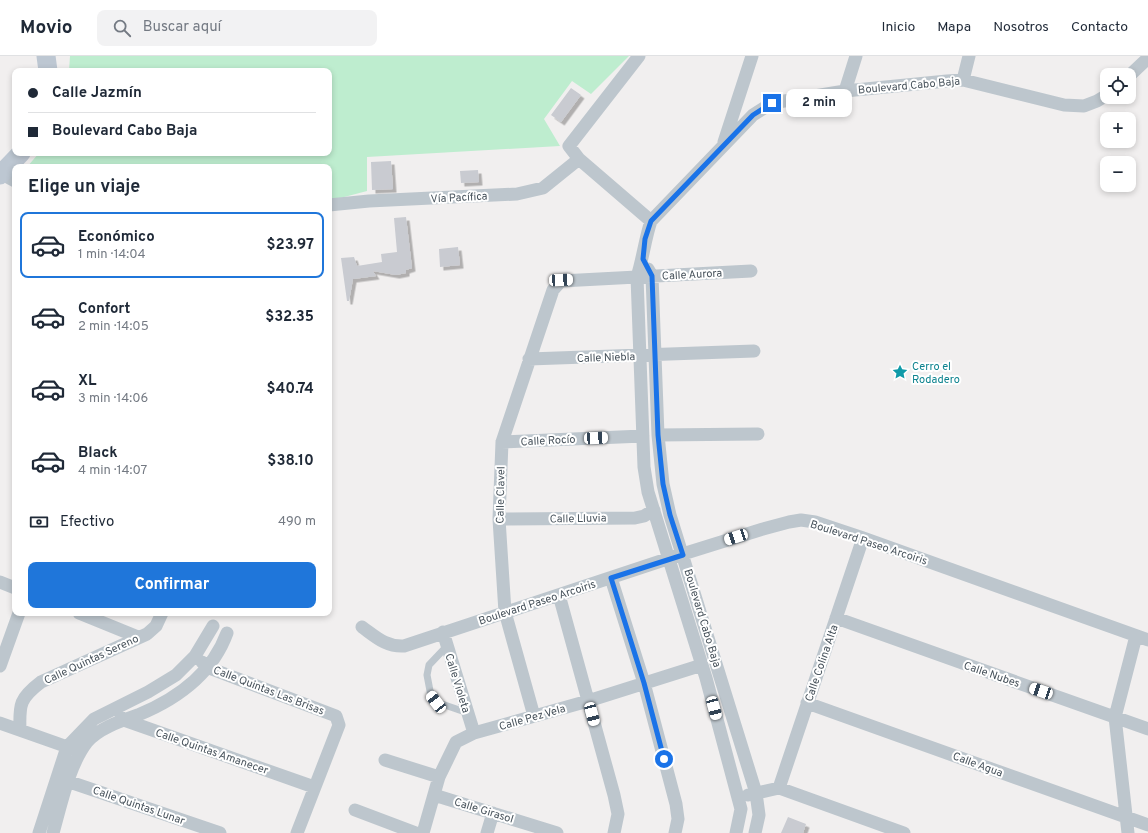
<!DOCTYPE html>
<html lang="es">
<meta charset="utf-8">
<style>
body{margin:0;font-family:Overpass,sans-serif;background:#f2f2f3;color:#1f2937;height:100vh;display:flex;flex-direction:column;font-size:15px;white-space:nowrap}
*{box-sizing:border-box;margin:0}
p{font-size:13px;color:#747a83}
.icon{flex:none;width:22px;height:22px;fill:none;stroke:currentColor;stroke-width:2;stroke-linecap:round;stroke-linejoin:round}
.map{position:relative;flex:1;overflow:hidden}
.drawer{position:absolute;left:12px;top:108px;width:320px;height:452px;display:flex;flex-direction:column;background:#fff;border-radius:8px;box-shadow:0 2px 6px #0003}
.drawer>*{flex:none}
.guide{position:absolute;left:12px;top:12px;width:320px;height:88px;border-radius:8px;box-shadow:0 2px 6px #0003;display:grid;align-content:center;height:88px;padding:0 16px;background:#fff}
.controls{position:absolute;left:1100px;top:12px;display:grid;gap:8px}
.controls a{display:grid;place-items:center;width:36px;height:36px;border-radius:8px;background:#fff;box-shadow:0 2px 6px #0003;font-size:20px}
.end{position:absolute;width:18px;height:18px;margin:-9px;border:5px solid #1a73e8;background:#fff;box-shadow:0 0 0 2px #fff}
.from{border-radius:50%}
.bubble{position:absolute;height:28px;border-radius:8px;background:#fff;box-shadow:0 2px 6px #0003;font-size:13px;font-weight:700;line-height:28px;text-align:center}
.car{position:absolute;width:12px;height:24px;margin:-12px -6px;border-radius:5px;box-shadow:0 0 3px 1px #0007;background:linear-gradient(#fff 24%,#345 0 40%,#fff 0 76%,#345 0 86%,#fff 0)}
.guide b{display:flex;align-items:center;gap:14px;height:38px;font-size:15px}
.guide b+b{border-top:1px solid #e0e1e3}
.guide i{width:10px;height:10px;background:#1f2937}
ul{padding:0;list-style:none}
li{display:flex;align-items:center;gap:12px;height:66px;margin:0 8px 6px;padding:0 8px;border:2px solid transparent;border-radius:8px}
li div{flex:1}
li b{display:block;font-size:15px}
li em{font-style:normal;font-weight:700}
li.selected{border-color:#1f76da}
li>.icon{width:36px;height:36px;stroke-width:1.5}
h2{padding:0 16px;font-size:18px;line-height:48px}
.pay{display:flex;align-items:center;gap:10px;height:44px;padding:0 16px;font-size:15px}
.pay p{margin-inline-start:auto}
.button{display:flex;gap:8px;margin-top:auto;padding:8px 16px}
.button a{flex:1;height:46px;border-radius:8px;background:#1f76da;color:#fff;font-size:16px;font-weight:700;line-height:46px;text-align:center}
header{display:flex;align-items:center;gap:24px;box-sizing:border-box;height:56px;padding:0 20px;background:#fff;border-bottom:1px solid #e0e1e3}
header strong{font-size:19px}
nav{display:flex;gap:22px;margin-inline-start:auto;font-size:14px}
.search{width:280px;height:36px;background:#f2f2f3;display:flex;align-items:center;gap:10px;box-sizing:border-box;padding:0 14px;border-radius:8px;color:#747a83;font-size:15px}
.map>svg:first-child{display:block}
.green{fill:#beedcf}
.building{fill:#c9cbd1;filter:url(#shadow)}
.lines{fill:none;stroke-linecap:round;stroke-linejoin:round}
.lane{stroke:#bdc6cd;stroke-width:7}
.street{stroke:#bdc6cd;stroke-width:13}
.secondary{stroke:#bdc7d2;stroke-width:19}
.route{stroke:#1a73e8;stroke-width:5}
.labels{text-anchor:middle;stroke-width:4;stroke-linejoin:round;paint-order:stroke}
.street-label{font-size:11px;fill:#47525b;stroke:#fff}
.culture-label{font-size:11px;fill:#0d838f;stroke:#fff;text-anchor:start}
</style>
<header>
<strong>Movio</strong>
<div class="search"><svg class="icon" aria-label="search" viewBox="0 0 24 24"><circle cx="10" cy="10" r="6"/><path d="M15 15l6 6"/></svg>Buscar aquí</div>
<nav><a>Inicio</a><a>Mapa</a><a>Nosotros</a><a>Contacto</a></nav>
</header>
<div class="map">
<svg width="1148" height="777" viewBox="0 0 1148 777">
<defs>
<filter id="shadow"><feDropShadow dx="3.5" dy="3.5" stdDeviation="0" flood-color="#0004"/></filter>
</defs>
<rect width="100%" height="100%" fill="#f1efef"/>
<!-- green -->
<path class="green" d="M70,0H629L591,38L572,25L544,63L560,90L367,101V135L329,145V111H27L39,97H329V15H69Z"/>
<!-- building -->
<path class="building" d="M571,32L581,39L561,66L551,59Z
M391,105L393,133L372,134L371,106Z
M478,114L479,126L461,127L460,115Z
M406,161L412,212L406,214V217L396,219L373,215L376,220L353,223L349,245H347L341,202L354,201L357,210L382,206L381,198L397,196L394,162Z
M458,191L460,209L440,211L439,193Z
M788,761L806,768L803,777H781Z"/>
<g class="lines">
<!-- lane -->
<path class="lane" d="M447,590L429,609L427,619L431,640L436,646L468,657"/>
<!-- street -->
<path class="street" d="M639,0L569,90L579,103L651,165
M1129,20L1148,2
M963,24L969,0
M845,35L856,0
M724,86L752,0
M0,117L15,125
M329,149L369,145L517,138L543,132L579,103
M648,213L652,220L658,379L663,428L670,459L756,737L759,759L755,777
M529,303L754,295
M658,379L758,378
M502,386L643,380
M499,463L635,462L644,460L654,454
M611,522L644,627L676,748L678,763L675,777
M0,526L15,532
M559,539L614,739L618,758L614,777
M79,557L138,581
M836,562L1148,673
M362,571C376,581 386,591 404,590L670,502L763,473L789,466L801,464L815,466L863,482L1148,584
M443,576L474,677
M202,606L209,612L336,660L339,669L297,777
M0,610L19,557
M807,647L1148,769
M534,660L505,556L499,463L502,386L553,234L561,225L751,215
M121,661L124,664L314,731
M0,667L76,694
M20,674C19,648 20,642 41,626L147,578L156,570L162,557
M385,704L439,721
M61,723L220,777
M779,732L863,482
M434,739L557,777
M748,739L779,732L904,777
M355,754L416,777
M39,777L67,691L94,663L148,636L176,619L195,600L213,570
M53,777C61,749 69,709 87,686C99,672 121,665 138,659C177,643 212,618 227,577
M423,777L439,721L456,686L474,677L588,645L702,609
M487,777L493,757
M736,777L741,753L706,622L648,436L644,411L637,221C643,202 645,183 651,165L753,59L772,47L845,35L947,25L963,24L1064,49L1084,50L1097,45L1107,39
M1128,777L1115,661L1136,580"/>
<!-- secondary -->
<path class="secondary" d="M46,0L48,15
M0,119L21,97"/>
</g>
<g class="lines">
<!-- route -->
<path class="route" d="M664,703L644,627L611,522L683,499L670,459L663,428L658,379L652,220L643,203L645,183L651,165L753,59L772,47"/>
</g>
<!-- icons -->
<defs>
<symbol id="sight-bare" viewBox="-9 -9 18 18"><path d="M0-6L1.8-2.2L6-1.7L2.9 1.2L3.7 5.4L0 3.3L-3.7 5.4L-2.9 1.2L-6-1.7L-1.8-2.2Z" fill="#0f9aa8" stroke="#fff" stroke-width="2.5" paint-order="stroke"/></symbol>
</defs>
<g fill-rule="evenodd">
<use href="#sight-bare" x="889" y="305" width="22" height="22"/>
</g>
<g class="labels">
<!-- street labels -->
<g class="street-label">
<text transform="translate(909 29) rotate(-5)" y="4">Boulevard Cabo Baja</text>
<text transform="translate(459 141) rotate(-3)" y="4">Vía Pacífica</text>
<text transform="translate(692 218) rotate(-3)" y="4">Calle Aurora</text>
<text transform="translate(606 301) rotate(-2)" y="4">Calle Niebla</text>
<text transform="translate(548 384) rotate(-3)" y="4">Calle Rocío</text>
<text transform="translate(500 439) rotate(-89)" y="4">Calle Clavel</text>
<text transform="translate(578 462) rotate(-1)" y="4">Calle Lluvia</text>
<text transform="translate(869 486) rotate(18)" y="4">Boulevard Paseo Arcoiris</text>
<text transform="translate(537 546) rotate(-18)" y="4">Boulevard Paseo Arcoiris</text>
<text transform="translate(703 562) rotate(73)" y="4">Boulevard Cabo Baja</text>
<text transform="translate(91 603) rotate(-25)" y="4">Calle Quintas Sereno</text>
<text transform="translate(821 607) rotate(-71)" y="4">Calle Colina Alta</text>
<text transform="translate(992 618) rotate(19)" y="4">Calle Nubes</text>
<text transform="translate(458 627) rotate(73)" y="4">Calle Violeta</text>
<text transform="translate(269 634) rotate(21)" y="4">Calle Quintas Las Brisas</text>
<text transform="translate(532 661) rotate(-16)" y="4">Calle Pez Vela</text>
<text transform="translate(212 695) rotate(19)" y="4">Calle Quintas Amanecer</text>
<text transform="translate(978 708) rotate(20)" y="4">Calle Agua</text>
<text transform="translate(139 749) rotate(19)" y="4">Calle Quintas Lunar</text>
<text transform="translate(484 754) rotate(17)" y="4">Calle Girasol</text>
</g>
<!-- culture labels -->
<g class="culture-label">
<text x="912" y="314">Cerro el<tspan x="912" dy="13">Rodadero</tspan></text>
</g>
</g>
</svg>
<div class="controls">
<a><svg class="icon" aria-label="locate" viewBox="0 0 24 24"><circle cx="12" cy="12" r="6"/><path d="M12 2v4M12 18v4M2 12h4M18 12h4"/></svg></a>
<a>+</a>
<a>−</a>
</div>
<i class="end from" style="left:664px;top:703px"></i>
<i class="end" style="left:772px;top:47px"></i>
<div class="bubble" style="left:786px;top:33px;width:66px">2 min</div>
<i class="car" style="left:561px;top:224px;rotate:87deg"></i>
<i class="car" style="left:596px;top:382px;rotate:87deg"></i>
<i class="car" style="left:736px;top:481px;rotate:252deg"></i>
<i class="car" style="left:1041px;top:635px;rotate:289deg"></i>
<i class="car" style="left:436px;top:646px;rotate:322deg"></i>
<i class="car" style="left:714px;top:652px;rotate:165deg"></i>
<i class="car" style="left:592px;top:658px;rotate:165deg"></i>
<div class="guide">
<b><i class="from"></i>Calle Jazmín</b>
<b><i></i>Boulevard Cabo Baja</b>
</div>
<section class="drawer">
<h2>Elige un viaje</h2>
<ul>
<li class="selected"><svg class="icon" aria-label="car" viewBox="0 0 24 24"><path d="M5 17H2v-5l4-1 3-4h7l3 4 3 1v5h-3M9 17h6M6 11h13"/><circle cx="7" cy="17" r="2"/><circle cx="17" cy="17" r="2"/></svg><div><b>Económico</b><p>1 min · 14:04</p></div><em>$23.97</em></li>
<li><svg class="icon" aria-label="car" viewBox="0 0 24 24"><path d="M5 17H2v-5l4-1 3-4h7l3 4 3 1v5h-3M9 17h6M6 11h13"/><circle cx="7" cy="17" r="2"/><circle cx="17" cy="17" r="2"/></svg><div><b>Confort</b><p>2 min · 14:05</p></div><em>$32.35</em></li>
<li><svg class="icon" aria-label="car" viewBox="0 0 24 24"><path d="M5 17H2v-5l4-1 3-4h7l3 4 3 1v5h-3M9 17h6M6 11h13"/><circle cx="7" cy="17" r="2"/><circle cx="17" cy="17" r="2"/></svg><div><b>XL</b><p>3 min · 14:06</p></div><em>$40.74</em></li>
<li><svg class="icon" aria-label="car" viewBox="0 0 24 24"><path d="M5 17H2v-5l4-1 3-4h7l3 4 3 1v5h-3M9 17h6M6 11h13"/><circle cx="7" cy="17" r="2"/><circle cx="17" cy="17" r="2"/></svg><div><b>Black</b><p>4 min · 14:07</p></div><em>$38.10</em></li>
</ul>
<div class="pay"><svg class="icon" aria-label="cash" viewBox="0 0 24 24"><path d="M3 7h18v10H3z"/><circle cx="12" cy="12" r="2"/></svg>Efectivo<p>490 m</p></div>
<div class="button"><a>Confirmar</a></div>
</section>
</div>
